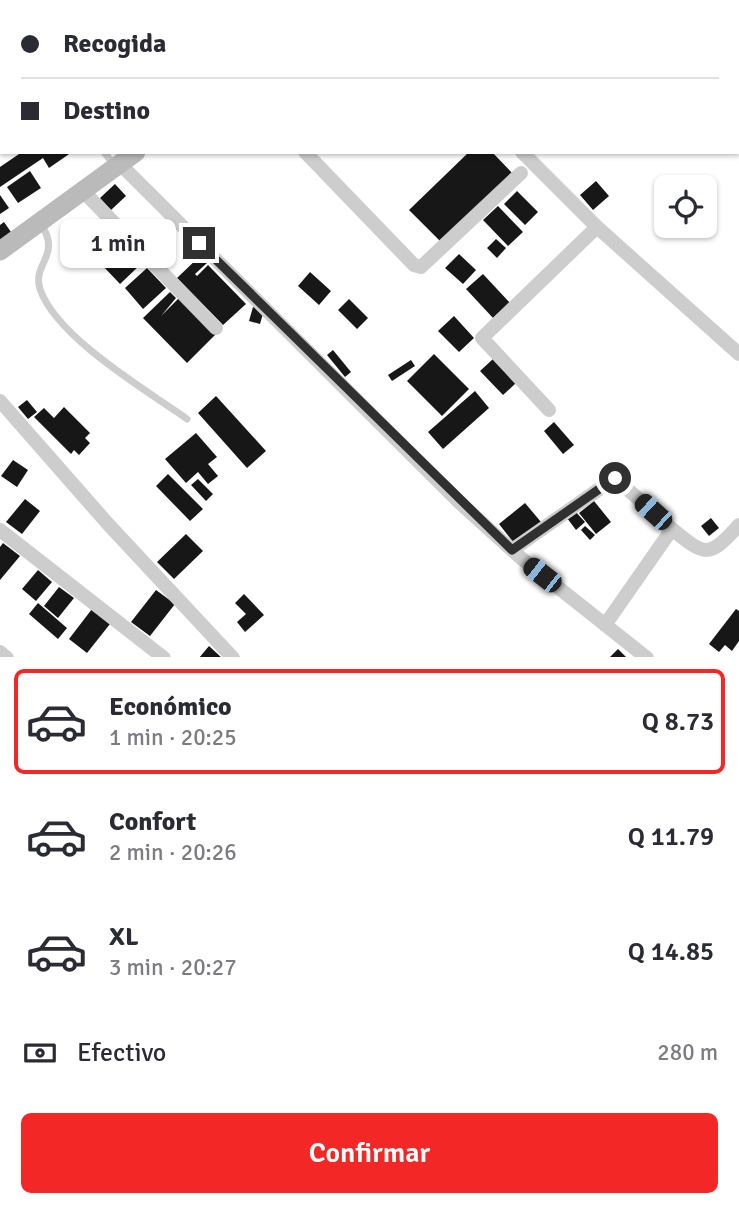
<!DOCTYPE html>
<html lang="es">
<meta charset="utf-8">
<style>
body{margin:0;font-family:Signika,sans-serif;background:#f7f7f7;color:#2b2b33;height:100vh;display:flex;flex-direction:column;font-size:26px;white-space:nowrap}
*{box-sizing:border-box;margin:0}
p{font-size:23px;color:#7c7c81}
.icon{flex:none;width:38px;height:38px;fill:none;stroke:currentColor;stroke-width:2;stroke-linecap:round;stroke-linejoin:round}
.map{position:relative;height:657px;overflow:hidden}
.details{display:flex;flex-direction:column;background:#fff;flex:1}
.details>*{flex:none}
.hud{position:absolute;left:0px;top:0px;width:740px;height:154px;box-shadow:0 2px 5px #0004;display:grid;align-content:center;height:154px;padding:0 21px;background:#fff}
.fabs{position:absolute;left:654px;top:175px;display:grid;gap:14px}
.fabs a{display:grid;place-items:center;width:63px;height:63px;border-radius:10px;background:#fff;box-shadow:0 2px 5px #0004;font-size:35px}
.end{position:absolute;width:32px;height:32px;margin:-16px;border:9px solid #303030;background:#fff;box-shadow:0 0 0 4px #fff}
.from{border-radius:50%}
.bubble{position:absolute;height:49px;border-radius:10px;background:#fff;box-shadow:0 2px 5px #0004;font-size:23px;font-weight:600;line-height:49px;text-align:center}
.car{position:absolute;width:21px;height:42px;margin:-21px -10px;border-radius:9px;box-shadow:0 0 5px 2px #0007;background:linear-gradient(#222 24%,#8ab4d8 0 40%,#222 0 76%,#8ab4d8 0 86%,#222 0)}
.hud b{display:flex;align-items:center;gap:24px;height:66px;font-size:26px}
.hud b+b{border-top:2px solid #e1e1e2}
.hud i{width:18px;height:18px;background:#2b2b33}
ul{padding:12px 0 0;list-style:none}
li{display:flex;align-items:center;gap:21px;height:105px;margin:0 14px 10px;padding:0 7px;border:4px solid transparent;border-radius:10px}
li div{flex:1}
li b{display:block;font-size:26px}
li em{font-style:normal;font-weight:600}
li.current{border-color:#f32826}
li>.icon{width:63px;height:63px;stroke-width:1.5}
.pay{display:flex;align-items:center;gap:18px;height:77px;padding:0 21px;font-size:26px}
.pay p{margin-inline-start:auto}
.cta{display:flex;gap:14px;margin-top:auto;padding:14px 21px}
.cta a{flex:1;height:80px;border-radius:10px;background:#f32826;color:#fff;font-size:28px;font-weight:600;line-height:80px;text-align:center}
.map>svg:first-child{display:block}
.building{fill:#171717}
.lines{fill:none;stroke-linecap:round;stroke-linejoin:round}
.lane{stroke:#cdcdcd;stroke-width:7}
.street{stroke:#cdcdcd;stroke-width:14}
.secondary{stroke:#bababa;stroke-width:19}
.route{stroke:#303030;stroke-width:9}
</style>
<div class="map">
<svg width="739" height="658" viewBox="0 0 739 658">
<rect width="100%" height="100%" fill="#fff"/>
<!-- building -->
<path class="building" d="M22,152H72L49,168L43,158L0,187V167Z
M469,152H492L513,174L442,243L409,210Z
M30,171L41,188L18,203L7,187Z
M596,181L609,196L593,210L580,195Z
M115,184L126,196L111,210L100,198Z
M517,191L538,212L525,225L504,204Z
M0,195L9,208L0,214Z
M498,206L523,232L508,246L483,220Z
M101,221L120,242L99,261L80,240Z
M4,222L11,232L0,240V225Z
M496,239L506,248L497,258L487,248Z
M123,245L141,264L120,284L102,265Z
M459,254L476,270L463,284L445,268Z
M200,256L207,263L195,274L197,276L208,265L246,304L223,325L177,278Z
M147,268L166,288L143,309L125,288Z
M310,272L331,291L319,305L298,286Z
M483,274L510,303L493,318L466,289Z
M170,292L176,298L161,316L180,297L216,334L187,363L143,318Z
M349,299L368,318L357,329L338,310Z
M253,307L264,310L260,324L249,321Z
M454,316L474,338L459,352L438,331Z
M333,350L351,372L345,377L327,355Z
M434,354L469,389L442,416L407,381Z
M493,359L516,383L503,395L480,371Z
M411,360L415,366L392,381L388,375Z
M475,391L489,408L443,449L428,432Z
M216,396L266,451L247,468L198,413Z
M27,400L37,412L28,419L18,407Z
M64,407L90,433L85,438L90,443L79,455L74,450L71,454L34,417L44,408L54,418Z
M554,422L574,445L563,454L544,431Z
M196,433L217,457L208,464L218,476L208,484L198,472L186,483L165,459Z
M13,460L28,470L17,487L1,476Z
M168,474L203,509L190,521L156,486Z
M198,479L213,494L206,501L191,485Z
M25,499L40,511L22,534L6,522Z
M594,501L611,522L596,534L579,513Z
M525,503L541,522L514,543L499,524Z
M575,511L585,522L576,530L567,518Z
M711,518L719,528L709,536L701,526Z
M585,526L595,535L590,540L581,530Z
M186,534L203,551L174,579L157,562Z
M3,543L20,556L0,580V547Z
M38,570L52,582L36,601L22,589Z
M59,587L74,598L58,618L44,606Z
M156,590L175,604L150,636L131,622Z
M244,594L264,615L245,632L237,622L246,614L235,603Z
M38,603L67,628L58,639L29,614Z
M92,609L110,624L87,653L69,639Z
M736,609L739,611V641L732,651L725,645L719,652L709,644Z
M209,646L222,658H199Z
M618,649L627,658H609Z"/>
<g class="lines">
<!-- lane -->
<path class="lane" d="M0,97L2,98
M104,152L114,165
M41,224C62,256 32,263 40,289C56,337 146,390 187,419"/>
<!-- street -->
<path class="street" d="M239,0L241,2
M369,0L370,2
M0,76L2,77
M305,152L414,265L421,267L521,173
M522,152L597,227L739,354
M121,165L460,503L521,558L647,658
M84,192L216,328
M0,401L108,524L233,658
M549,410L482,338L597,227
M0,530L164,658
M512,550L615,478L672,529
M605,625L672,529C706,557 709,558 739,525
M0,652L7,658"/>
<!-- secondary -->
<path class="secondary" d="M345,2L348,0
M0,251L136,152"/>
</g>
<g class="lines">
<!-- route -->
<path class="route" d="M199,243L512,550L615,478"/>
</g>
</svg>
<div class="fabs">
<a><svg class="icon" aria-label="locate" viewBox="0 0 24 24"><circle cx="12" cy="12" r="6"/><path d="M12 2v4M12 18v4M2 12h4M18 12h4"/></svg></a>
</div>
<i class="end from" style="left:615px;top:478px"></i>
<i class="end" style="left:199px;top:243px"></i>
<div class="bubble" style="left:60px;top:219px;width:116px">1 min</div>
<i class="car" style="left:653px;top:512px;rotate:312deg"></i>
<i class="car" style="left:542px;top:575px;rotate:308deg"></i>
<div class="hud">
<b><i class="from"></i>Recogida</b>
<b><i></i>Destino</b>
</div>
</div>
<section class="details">
<ul>
<li class="current"><svg class="icon" aria-label="car" viewBox="0 0 24 24"><path d="M5 17H2v-5l4-1 3-4h7l3 4 3 1v5h-3M9 17h6M6 11h13"/><circle cx="7" cy="17" r="2"/><circle cx="17" cy="17" r="2"/></svg><div><b>Económico</b><p>1 min · 20:25</p></div><em>Q 8.73</em></li>
<li><svg class="icon" aria-label="car" viewBox="0 0 24 24"><path d="M5 17H2v-5l4-1 3-4h7l3 4 3 1v5h-3M9 17h6M6 11h13"/><circle cx="7" cy="17" r="2"/><circle cx="17" cy="17" r="2"/></svg><div><b>Confort</b><p>2 min · 20:26</p></div><em>Q 11.79</em></li>
<li><svg class="icon" aria-label="car" viewBox="0 0 24 24"><path d="M5 17H2v-5l4-1 3-4h7l3 4 3 1v5h-3M9 17h6M6 11h13"/><circle cx="7" cy="17" r="2"/><circle cx="17" cy="17" r="2"/></svg><div><b>XL</b><p>3 min · 20:27</p></div><em>Q 14.85</em></li>
</ul>
<div class="pay"><svg class="icon" aria-label="cash" viewBox="0 0 24 24"><path d="M3 7h18v10H3z"/><circle cx="12" cy="12" r="2"/></svg>Efectivo<p>280 m</p></div>
<div class="cta"><a>Confirmar</a></div>
</section>
